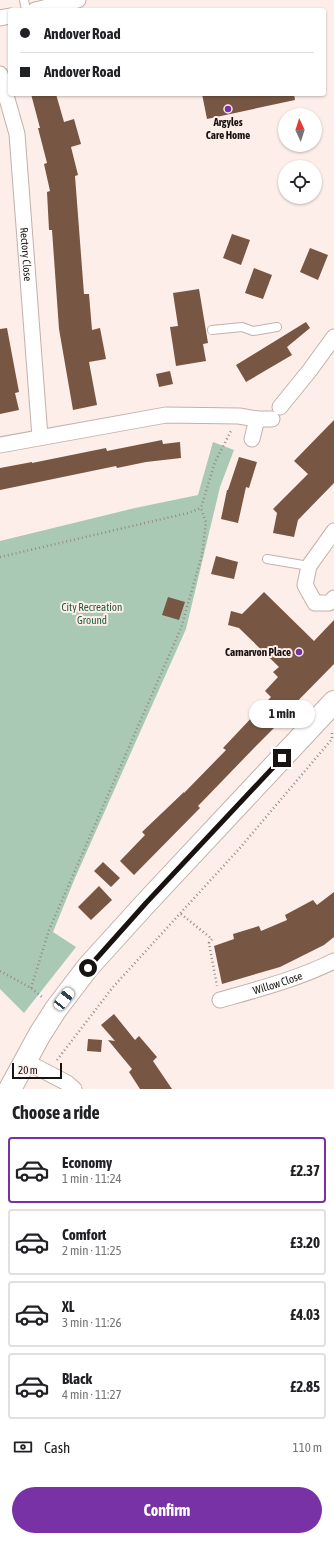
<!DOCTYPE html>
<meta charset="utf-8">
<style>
body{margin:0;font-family:"Asap Condensed",sans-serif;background:#f2f2f2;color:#202124;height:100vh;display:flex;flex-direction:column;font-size:15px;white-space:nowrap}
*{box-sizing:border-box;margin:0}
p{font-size:13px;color:#757577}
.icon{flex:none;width:22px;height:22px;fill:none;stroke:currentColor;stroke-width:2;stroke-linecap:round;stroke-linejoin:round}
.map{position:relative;height:1089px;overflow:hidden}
.sheet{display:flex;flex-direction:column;background:#fff;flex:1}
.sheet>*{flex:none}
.guide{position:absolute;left:8px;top:8px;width:318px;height:88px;border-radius:4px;box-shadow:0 1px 3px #0004;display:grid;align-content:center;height:88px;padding:0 12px;background:#fff}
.needle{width:26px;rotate:356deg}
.fabs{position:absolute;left:278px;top:108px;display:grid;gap:8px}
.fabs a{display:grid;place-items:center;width:44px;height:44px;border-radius:50%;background:#fff;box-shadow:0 1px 3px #0004;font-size:20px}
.scale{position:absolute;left:12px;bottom:10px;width:50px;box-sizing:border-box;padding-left:4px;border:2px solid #181210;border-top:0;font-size:11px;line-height:14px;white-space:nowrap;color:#181210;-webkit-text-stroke:3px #fdeee9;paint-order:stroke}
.end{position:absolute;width:18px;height:18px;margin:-9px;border:5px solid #181210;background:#fff;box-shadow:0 0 0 2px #fff}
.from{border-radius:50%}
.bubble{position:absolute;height:28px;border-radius:14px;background:#fff;box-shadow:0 1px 3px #0004;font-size:13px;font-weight:700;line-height:28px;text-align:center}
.car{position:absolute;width:12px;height:24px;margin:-12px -6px;border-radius:5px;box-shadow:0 0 3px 1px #0007;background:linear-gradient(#fff 24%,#345 0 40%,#fff 0 76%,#345 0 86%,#fff 0)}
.guide b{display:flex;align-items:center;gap:14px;height:38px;font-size:15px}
.guide b+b{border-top:1px solid #e0e0e0}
.guide i{width:10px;height:10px;background:#202124}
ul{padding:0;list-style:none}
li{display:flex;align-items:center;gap:12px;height:66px;margin:0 8px 6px;padding:0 4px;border:2px solid #e0e0e0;border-radius:4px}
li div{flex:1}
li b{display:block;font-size:15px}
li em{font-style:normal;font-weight:700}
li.active{border-color:#7832a6}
li>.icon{width:36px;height:36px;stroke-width:1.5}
h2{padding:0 12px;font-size:18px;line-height:48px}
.pay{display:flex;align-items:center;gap:10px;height:44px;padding:0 12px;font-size:15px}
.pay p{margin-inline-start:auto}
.primary-button{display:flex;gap:8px;margin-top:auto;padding:8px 12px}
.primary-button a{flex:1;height:46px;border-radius:24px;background:#7832a6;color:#fff;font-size:16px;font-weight:700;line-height:46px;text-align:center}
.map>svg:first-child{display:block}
.green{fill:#a9c9b4}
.building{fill:#775643}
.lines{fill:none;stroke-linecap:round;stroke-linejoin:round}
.service-casing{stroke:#c2b1ab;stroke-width:10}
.minor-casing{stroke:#c2b1ab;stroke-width:17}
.primary-casing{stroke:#c2b1ab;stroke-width:24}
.path{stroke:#958a87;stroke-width:2.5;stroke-dasharray:1 3;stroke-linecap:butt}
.service{stroke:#fff;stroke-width:8}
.minor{stroke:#fff;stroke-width:15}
.primary{stroke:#fff;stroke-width:22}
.route{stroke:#181210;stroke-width:5}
.poi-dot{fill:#7832a6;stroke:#fdeee9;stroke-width:1.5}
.labels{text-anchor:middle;stroke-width:4;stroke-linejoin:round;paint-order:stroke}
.poi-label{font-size:11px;font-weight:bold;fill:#181210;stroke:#fdeee9}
.street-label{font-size:11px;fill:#181210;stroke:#fdeee9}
.park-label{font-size:11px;fill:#1f5c3c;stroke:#fdeee9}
</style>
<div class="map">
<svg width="334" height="1089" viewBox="0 0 334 1089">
<rect width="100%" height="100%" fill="#fdeee9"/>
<!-- green -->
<path class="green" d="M213,442L234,450L220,487L186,629L75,878L53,932L76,947L24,1013L0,989V541L135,508L198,495Z"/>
<!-- building -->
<path class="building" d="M31,94H56L64,122L74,119L81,144L71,147L78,175L75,176L84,294H89L92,330L100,328L106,359L89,362L97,405L73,410L59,329L52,230H49L47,192L50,191L44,164L47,163L38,128H40Z
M202,94H294L295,100L207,119Z
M232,234L250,240L241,265L223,258Z
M310,248L328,255L318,280L300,272Z
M254,268L272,275L263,299L245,293Z
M199,289L208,343L203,344L206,361L176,366L170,327L178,326L173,293Z
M306,322L310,328L287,347L292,355L246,382L236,365Z
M7,328L19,392L15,393L19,410L0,414V329Z
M170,371L173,384L159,387L156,374Z
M334,420V483L298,520L294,537L273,533L277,513L273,509L308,474L294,461Z
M162,440L163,444L180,442L181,458L146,462L117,468L116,466L0,490V468L32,462V463L106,448L107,451Z
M239,457L257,462L249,488L246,487L238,523L221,519L227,490H228Z
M216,556L238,562L234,579L211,574Z
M264,592L314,641L334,620V664L279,720L281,721L255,747L198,806L200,808L134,875L120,861L145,835L142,832L184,792V793L226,750L223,748L271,697L265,691L278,677L273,672L279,667L239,628L228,625L231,611L242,614Z
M168,597L185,602L179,620L162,615Z
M103,862L120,878L111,887L94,871Z
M99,886L112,900L91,920L78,907Z
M334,892V937L324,945L280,967L222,984L214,946L234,939L233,934L259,926L261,931L287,920L285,915L313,900L317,905Z
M114,1014L135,1040L139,1036L157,1057L153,1061L172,1089H140L129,1072L132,1069L108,1040L115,1041L101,1025Z
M88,1039L102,1040L101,1052L87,1051Z"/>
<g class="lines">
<defs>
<path id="service" d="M24,0L26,10
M212,330L242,327L253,331L277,327
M267,559L309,566"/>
<g id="minor">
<path d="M35,10L78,0"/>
<path d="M0,18L10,16"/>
<path id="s1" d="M0,74L17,134L40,437"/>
<path d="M280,407L310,370L334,337"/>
<path d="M252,439L257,419"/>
<path d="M0,445L166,415L239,416L257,419H272"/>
<path d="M334,531L309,566L305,585L315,603H329L334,598"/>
<path id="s2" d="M220,1000C259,989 298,979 334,961"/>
<path d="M25,1061L67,1083L74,1089"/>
</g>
<path id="primary" d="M10,1089L40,1034L56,1009L88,967L146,903L334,702"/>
</defs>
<!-- service casing -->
<use href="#service" class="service-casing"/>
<!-- minor casing -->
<use href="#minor" class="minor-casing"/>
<!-- primary casing -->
<use href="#primary" class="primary-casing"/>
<!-- path -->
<path class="path" d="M0,557L188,513L201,508
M181,914L212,939L209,943L217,986
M0,971L31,988L42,997
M31,988L49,930L181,628L202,555L206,522L201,508L215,462L231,431
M57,1060L113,987L239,849L332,739V731"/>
<!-- service -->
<use href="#service" class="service"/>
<!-- minor -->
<use href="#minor" class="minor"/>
<!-- primary -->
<use href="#primary" class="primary"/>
</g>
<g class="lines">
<!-- route -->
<path class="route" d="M88,968L146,903L282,758"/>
</g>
<!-- markers -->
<g class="poi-dot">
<circle cx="228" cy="109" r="4"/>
<circle cx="299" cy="652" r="4"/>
</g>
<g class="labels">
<!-- poi labels -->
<g class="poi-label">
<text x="228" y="126">Argyles<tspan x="228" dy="13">Care Home</tspan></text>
<text x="291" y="656" text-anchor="end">Carnarvon Place</text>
</g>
<!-- street labels -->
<g class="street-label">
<text dy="4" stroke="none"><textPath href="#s1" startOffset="183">Rectory Close</textPath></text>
<text dy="4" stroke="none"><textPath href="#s2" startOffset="60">Willow Close</textPath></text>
</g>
<!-- park labels -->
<g class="park-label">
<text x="92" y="611">City Recreation<tspan x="92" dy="13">Ground</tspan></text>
</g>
</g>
</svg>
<div class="fabs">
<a><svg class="needle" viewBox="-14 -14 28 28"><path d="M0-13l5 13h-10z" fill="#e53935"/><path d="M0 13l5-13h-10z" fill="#757577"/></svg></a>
<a><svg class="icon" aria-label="locate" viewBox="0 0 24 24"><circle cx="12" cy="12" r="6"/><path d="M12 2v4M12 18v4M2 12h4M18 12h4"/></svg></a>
</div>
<div class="scale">20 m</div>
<i class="end from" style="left:88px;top:968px"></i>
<i class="end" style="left:282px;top:758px"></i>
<div class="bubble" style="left:249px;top:700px;width:66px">1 min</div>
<i class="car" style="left:64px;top:999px;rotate:38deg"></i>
<div class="guide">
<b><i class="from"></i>Andover Road</b>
<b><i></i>Andover Road</b>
</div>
</div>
<section class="sheet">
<h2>Choose a ride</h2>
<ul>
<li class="active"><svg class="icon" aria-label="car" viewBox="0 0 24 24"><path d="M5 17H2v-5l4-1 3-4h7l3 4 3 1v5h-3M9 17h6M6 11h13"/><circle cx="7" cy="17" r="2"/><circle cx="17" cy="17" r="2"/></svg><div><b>Economy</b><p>1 min · 11:24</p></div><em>£2.37</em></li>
<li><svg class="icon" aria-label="car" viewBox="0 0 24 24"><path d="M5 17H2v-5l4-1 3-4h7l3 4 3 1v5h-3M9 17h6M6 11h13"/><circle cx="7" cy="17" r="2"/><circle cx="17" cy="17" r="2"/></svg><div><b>Comfort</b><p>2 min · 11:25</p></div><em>£3.20</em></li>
<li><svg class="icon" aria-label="car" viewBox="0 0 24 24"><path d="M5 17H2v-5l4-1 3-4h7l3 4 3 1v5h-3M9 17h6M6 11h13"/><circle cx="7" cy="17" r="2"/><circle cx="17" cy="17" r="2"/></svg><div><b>XL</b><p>3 min · 11:26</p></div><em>£4.03</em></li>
<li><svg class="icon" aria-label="car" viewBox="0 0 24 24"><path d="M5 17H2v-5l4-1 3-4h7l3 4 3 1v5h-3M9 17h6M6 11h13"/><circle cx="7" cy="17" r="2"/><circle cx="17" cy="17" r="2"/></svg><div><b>Black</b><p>4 min · 11:27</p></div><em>£2.85</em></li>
</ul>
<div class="pay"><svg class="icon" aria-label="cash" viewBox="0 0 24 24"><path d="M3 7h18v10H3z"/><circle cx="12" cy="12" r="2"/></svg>Cash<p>110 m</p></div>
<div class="primary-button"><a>Confirm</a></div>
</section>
